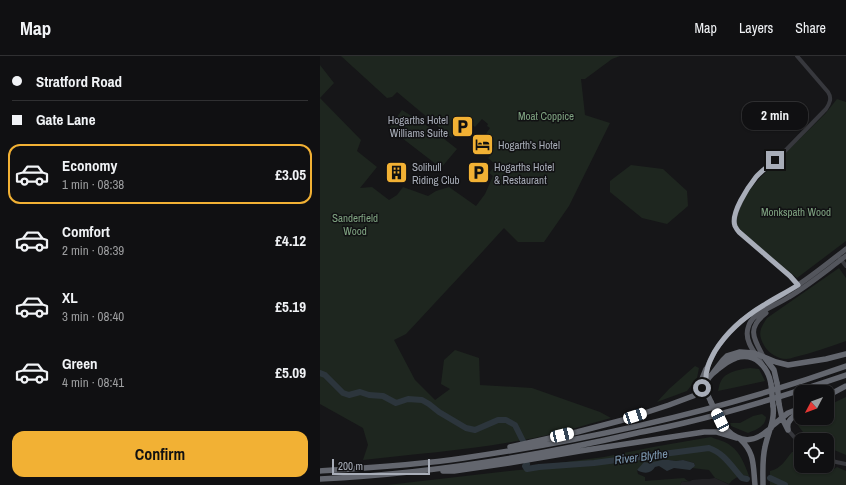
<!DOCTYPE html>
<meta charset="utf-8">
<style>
body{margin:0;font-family:"Archivo Narrow",sans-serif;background:#1e1e20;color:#f1f3f6;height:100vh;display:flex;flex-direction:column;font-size:15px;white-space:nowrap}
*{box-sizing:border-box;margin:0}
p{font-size:13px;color:#9c9d9f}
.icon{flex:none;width:22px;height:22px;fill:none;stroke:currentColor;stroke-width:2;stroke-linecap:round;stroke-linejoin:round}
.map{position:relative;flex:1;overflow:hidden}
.sheet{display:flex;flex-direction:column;background:#101012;width:320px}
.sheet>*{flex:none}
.top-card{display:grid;align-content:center;height:88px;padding:0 12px;background:#101012}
.needle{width:26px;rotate:229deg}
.controls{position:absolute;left:474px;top:329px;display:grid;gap:8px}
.controls a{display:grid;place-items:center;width:40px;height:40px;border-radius:8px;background:#101012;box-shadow:0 1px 3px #0004,0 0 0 1px #303032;font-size:20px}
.scale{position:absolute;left:12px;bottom:10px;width:98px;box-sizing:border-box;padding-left:4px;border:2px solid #a8adb8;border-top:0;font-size:11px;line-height:14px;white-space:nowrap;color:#a8adb8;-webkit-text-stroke:3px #111113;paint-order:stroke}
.end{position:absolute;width:18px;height:18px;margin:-9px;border:5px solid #a8adb8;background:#111;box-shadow:0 0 0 2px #111}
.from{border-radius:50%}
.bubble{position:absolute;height:28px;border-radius:12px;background:#101012;box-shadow:0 1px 3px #0004,0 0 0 1px #303032;font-size:13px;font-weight:800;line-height:28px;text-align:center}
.car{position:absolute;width:12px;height:24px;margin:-12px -6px;border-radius:5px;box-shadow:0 0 3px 1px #0007;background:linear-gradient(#fff 24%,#345 0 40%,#fff 0 76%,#345 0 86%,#fff 0)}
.top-card b{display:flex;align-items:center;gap:14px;height:38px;font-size:15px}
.top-card b+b{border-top:1px solid #303032}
.top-card i{width:10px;height:10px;background:#f1f3f6}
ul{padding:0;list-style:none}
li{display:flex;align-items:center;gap:12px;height:60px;margin:0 8px 6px;padding:0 4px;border:2px solid transparent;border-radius:12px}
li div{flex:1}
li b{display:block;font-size:15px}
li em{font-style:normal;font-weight:800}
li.active{border-color:#f2b134}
li>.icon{width:36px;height:36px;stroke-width:1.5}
.cta{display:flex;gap:8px;margin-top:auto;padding:8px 12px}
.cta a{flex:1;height:46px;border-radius:12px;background:#f2b134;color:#111;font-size:16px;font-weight:800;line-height:46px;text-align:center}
header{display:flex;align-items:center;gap:24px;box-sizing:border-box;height:56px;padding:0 20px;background:#101012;border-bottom:1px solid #303032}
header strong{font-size:19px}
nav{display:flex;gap:22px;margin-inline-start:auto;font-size:14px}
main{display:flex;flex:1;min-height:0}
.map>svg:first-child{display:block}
.built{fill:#222225}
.green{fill:#1e261f}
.water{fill:#2c353c}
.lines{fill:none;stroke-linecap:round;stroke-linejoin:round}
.river{stroke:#2c353c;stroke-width:6}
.minor{stroke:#37383d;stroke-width:4}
.major{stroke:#53555c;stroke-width:5}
.highway{stroke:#63666e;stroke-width:5.5}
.highway-bridge{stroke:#63666e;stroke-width:5.5}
.route{stroke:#a8adb8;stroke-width:5}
.labels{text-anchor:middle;stroke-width:3;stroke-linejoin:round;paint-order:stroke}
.park-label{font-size:11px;fill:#7fa381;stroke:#111113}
.poi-label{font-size:11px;fill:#a8adb8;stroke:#111113;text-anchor:start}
.water-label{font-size:12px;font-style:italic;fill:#7f9bb3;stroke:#111113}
</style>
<header>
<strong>Map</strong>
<nav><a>Map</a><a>Layers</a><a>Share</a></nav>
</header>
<main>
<section class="sheet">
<div class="top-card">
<b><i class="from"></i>Stratford Road</b>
<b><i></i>Gate Lane</b>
</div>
<ul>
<li class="active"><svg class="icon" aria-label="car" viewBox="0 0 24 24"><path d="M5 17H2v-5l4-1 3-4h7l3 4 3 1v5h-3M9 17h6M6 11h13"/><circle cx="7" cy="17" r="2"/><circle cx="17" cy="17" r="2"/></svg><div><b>Economy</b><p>1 min · 08:38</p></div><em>£3.05</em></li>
<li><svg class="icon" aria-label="car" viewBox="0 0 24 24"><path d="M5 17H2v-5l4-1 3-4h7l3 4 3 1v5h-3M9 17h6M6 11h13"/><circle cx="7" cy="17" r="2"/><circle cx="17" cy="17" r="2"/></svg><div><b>Comfort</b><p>2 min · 08:39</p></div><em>£4.12</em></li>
<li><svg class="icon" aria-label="car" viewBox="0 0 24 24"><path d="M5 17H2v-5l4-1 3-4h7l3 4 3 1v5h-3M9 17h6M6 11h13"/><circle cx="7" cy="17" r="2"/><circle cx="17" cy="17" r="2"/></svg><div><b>XL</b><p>3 min · 08:40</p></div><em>£5.19</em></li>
<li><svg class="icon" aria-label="car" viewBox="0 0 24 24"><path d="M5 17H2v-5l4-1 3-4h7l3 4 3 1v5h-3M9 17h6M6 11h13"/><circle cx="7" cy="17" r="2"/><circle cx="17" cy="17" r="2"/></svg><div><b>Green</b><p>4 min · 08:41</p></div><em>£5.09</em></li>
</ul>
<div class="cta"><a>Confirm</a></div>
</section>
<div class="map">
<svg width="526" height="429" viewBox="0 0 526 429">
<rect width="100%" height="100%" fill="#161618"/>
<!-- built -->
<path class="built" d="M395,422L410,429H360L362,425L366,426L371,425L372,424L382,423H389Z"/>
<!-- green -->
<path class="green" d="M21,0H300L292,3L265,23H261L265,59L290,67L249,150L224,186H198L184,172L153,206L86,278L74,284L95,324L115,344L130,333L121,328L124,304L135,294L159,302L160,329L212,332L280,356L291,362C262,370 233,379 203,384C150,394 96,398 43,404L48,389L43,372L0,348V9L14,27L0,42L41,84L37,95L57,111L40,132L52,131L69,144L77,139L83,131L108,140L116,135L129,131L156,150L165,138L173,120L169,117L176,109L168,102L173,97V95L172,93L174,90L163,82L170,72L167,70L168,68L162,63L155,71L146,64L132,82L77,36L72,41L67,42Z
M517,43L526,46V185L477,222L431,184L416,169L417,159L426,138L440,122L505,58Z
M82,54L109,71L137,93L121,112L69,72Z
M311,109L343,113L367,135L368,150L347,168L322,162L290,136V125Z
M519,212L526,222V285C509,291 492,297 475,301C472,302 468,303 466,303C458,303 449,297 445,291C437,278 440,273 447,262Z
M375,310L379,312L377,322L367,335L337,346L349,333Z
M430,312L439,313L445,325L398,335C399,332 399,328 401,325C405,316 421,313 430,312Z
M526,341V399L507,391V384C488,384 488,383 477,368L486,362H507V350Z
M442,358L446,361C445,371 436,374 428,377L411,370L410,367H420L433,360Z
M391,381C397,384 406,385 411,390C420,396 425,409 429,420C420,418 414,422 409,428L395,422L389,414L372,412L375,410L374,407L363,404L356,405L349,404L317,414L318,418L325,421V425L364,422L369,426L362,425L360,429H67L189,415L228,411L230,408L284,401L333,391Z
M481,395V410H507V407L512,410L513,412L514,413L517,411L526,415V429H450V415C462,412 465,404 472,396Z"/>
<!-- water -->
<path class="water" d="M342,404H349L356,405L363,404L374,407L375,410L370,414L354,412L347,415L339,410L335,411C331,418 324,418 317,414L324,406L329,407Z"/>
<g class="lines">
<!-- river -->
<path class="river" d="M0,317L5,319L23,337L29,339L40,336L49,339L63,340L76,347L88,343L102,344L109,348L119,356L146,372L155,374L178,364H186L195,369L203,385
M207,408L205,410L207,413L219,411L274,407L389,392C404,397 412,411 422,422L427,423
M450,422L465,429"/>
<!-- minor -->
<path class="minor" d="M477,0L508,36C512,42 510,47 506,53L464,96L437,120L425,137L417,155L415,163V170L419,176L470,220L479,230
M520,202L526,210
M468,374L475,382L481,387
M507,402L516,406L526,408"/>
<!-- major -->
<path class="major" d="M443,300C433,281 427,272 446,257
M442,308C435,297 424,285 428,272C429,267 433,262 437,259C447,252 458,248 469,241C489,229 507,214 526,200
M386,327C385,322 385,317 387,312C394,292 410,272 428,260C442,249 457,243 472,233C491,221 508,207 526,193"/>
<!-- highway -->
<path class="highway" d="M445,302L454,314L457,327
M393,317L403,304L407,300L420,296L434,297L456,306L468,309L506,303L526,298
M375,336L379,330L386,313
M507,340L526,330
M391,346C389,341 384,333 386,328C387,322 393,317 397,314C403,309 409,304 416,302C435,296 448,311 451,328
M459,348L462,362L468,374
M400,364C408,378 423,390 440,380C444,378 447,375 451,372
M452,370L468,357L481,352
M468,373C466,364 474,360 481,356
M420,383C435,397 433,409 435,429
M190,391L257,376L303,364L349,349L373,340L379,336L385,328
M0,415C48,412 97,409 144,402C274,383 402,354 526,310
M123,415H134L189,407L260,395L384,376H397L417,382
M0,423C107,418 213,401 317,377C332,374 348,371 364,367C419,354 473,337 526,319
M443,429C443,416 442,403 445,391C448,376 455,365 453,350"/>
<!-- highway-bridge -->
<path class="highway-bridge" d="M457,327L459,348
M451,328L453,350
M391,346L400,364"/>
</g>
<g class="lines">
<!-- route -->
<path class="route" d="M382,332L386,327C385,315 389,306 395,295C407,276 424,261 444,249C455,242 467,236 478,229L470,220L419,176C417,174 416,172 415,170C410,158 428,131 436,121C441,115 449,110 455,104"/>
</g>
<!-- icons -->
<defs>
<symbol id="parking-square" viewBox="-11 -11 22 22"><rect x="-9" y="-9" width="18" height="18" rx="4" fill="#f2b134" stroke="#111113"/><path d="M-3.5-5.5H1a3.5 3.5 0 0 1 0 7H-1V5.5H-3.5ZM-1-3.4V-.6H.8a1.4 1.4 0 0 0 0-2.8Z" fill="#111"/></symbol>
<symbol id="hotel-square" viewBox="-11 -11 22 22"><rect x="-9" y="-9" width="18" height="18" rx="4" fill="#f2b134" stroke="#111113"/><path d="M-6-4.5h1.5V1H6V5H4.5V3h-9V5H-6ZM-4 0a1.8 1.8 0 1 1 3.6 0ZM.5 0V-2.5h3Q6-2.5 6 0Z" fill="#111"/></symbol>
<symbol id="building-square" viewBox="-11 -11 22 22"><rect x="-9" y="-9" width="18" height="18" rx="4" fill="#f2b134" stroke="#111113"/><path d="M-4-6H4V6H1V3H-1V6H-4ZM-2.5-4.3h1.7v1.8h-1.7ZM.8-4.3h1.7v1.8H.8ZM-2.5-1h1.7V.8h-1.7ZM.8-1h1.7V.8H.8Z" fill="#111"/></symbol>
</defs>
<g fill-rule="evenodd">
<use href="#parking-square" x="130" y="58" width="25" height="25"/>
<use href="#hotel-square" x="150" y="76" width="25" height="25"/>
<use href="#building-square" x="64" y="104" width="25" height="25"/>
<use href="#parking-square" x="146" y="104" width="25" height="25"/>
</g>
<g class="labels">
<!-- park labels -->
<g class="park-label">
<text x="226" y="64">Moat Coppice</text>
<text x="476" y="160">Monkspath Wood</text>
<text x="35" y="166">Sanderfield<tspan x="35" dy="13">Wood</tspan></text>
</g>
<!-- poi labels -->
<g class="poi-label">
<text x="128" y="68" text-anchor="end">Hogarths Hotel<tspan x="128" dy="13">Williams Suite</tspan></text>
<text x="178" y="93">Hogarth's Hotel</text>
<text x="92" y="115">Solihull<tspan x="92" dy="13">Riding Club</tspan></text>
<text x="174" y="115">Hogarths Hotel<tspan x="174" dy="13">&amp; Restaurant</tspan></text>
</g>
<!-- water labels -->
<g class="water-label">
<text transform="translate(321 401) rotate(-7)" y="4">River Blythe</text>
</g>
</g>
</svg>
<div class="controls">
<a><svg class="needle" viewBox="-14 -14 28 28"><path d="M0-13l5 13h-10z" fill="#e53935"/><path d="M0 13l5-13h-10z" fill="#9c9d9f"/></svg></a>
<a><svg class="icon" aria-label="locate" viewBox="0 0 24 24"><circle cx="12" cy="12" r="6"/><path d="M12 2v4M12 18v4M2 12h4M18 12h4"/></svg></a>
</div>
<div class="scale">200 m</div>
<i class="end from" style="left:382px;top:332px"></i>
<i class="end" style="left:455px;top:104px"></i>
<div class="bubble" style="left:422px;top:46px;width:66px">2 min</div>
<i class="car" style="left:315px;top:360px;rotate:72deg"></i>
<i class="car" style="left:400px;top:364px;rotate:334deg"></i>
<i class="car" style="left:242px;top:379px;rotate:77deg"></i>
</div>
</main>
